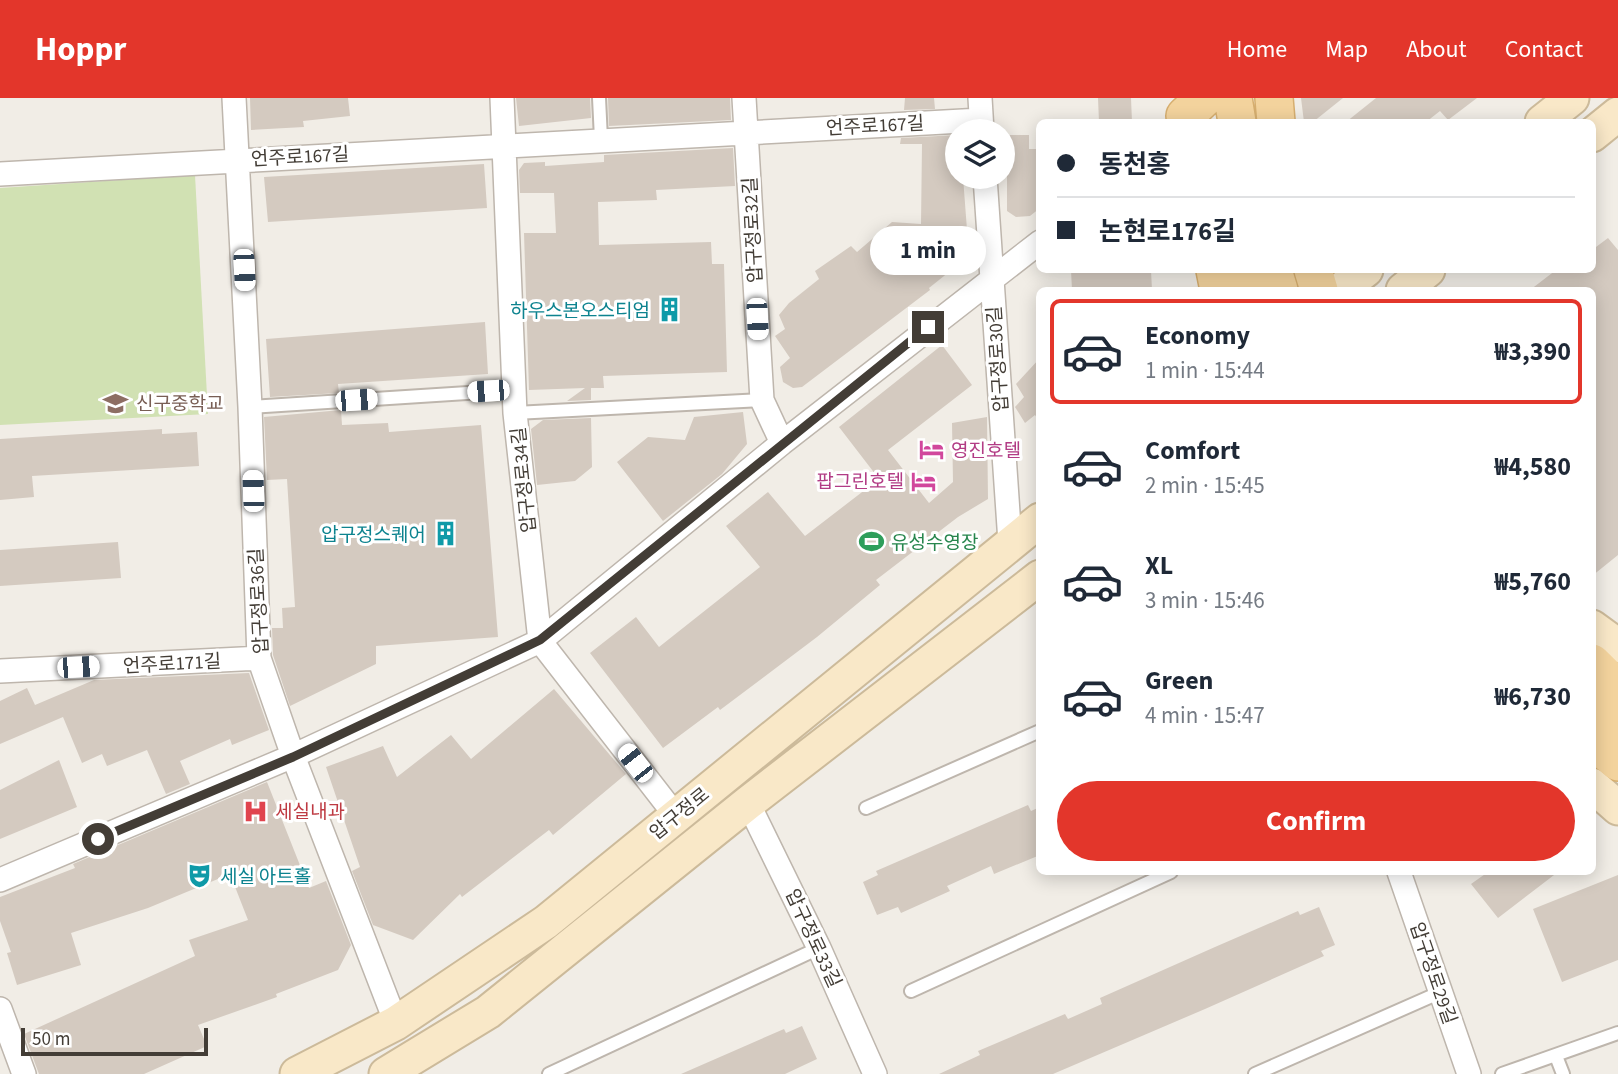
<!DOCTYPE html>
<meta charset="utf-8">
<style>
body{margin:0;font-family:"Source Sans 3","Noto Sans KR",sans-serif;background:#f6f6f7;color:#1f2937;height:100vh;display:flex;flex-direction:column;font-size:26px;white-space:nowrap}
*{box-sizing:border-box;margin:0}
p{font-size:23px;color:#747a83}
.icon{flex:none;width:38px;height:38px;fill:none;stroke:currentColor;stroke-width:2;stroke-linecap:round;stroke-linejoin:round}
.map{position:relative;flex:1;overflow:hidden}
.drawer{position:absolute;left:1036px;top:189px;width:560px;height:588px;display:flex;flex-direction:column;background:#fff;border-radius:10px;box-shadow:0 4px 18px #0003}
.drawer>*{flex:none}
.hud{position:absolute;left:1036px;top:21px;width:560px;height:154px;border-radius:10px;box-shadow:0 4px 18px #0003;display:grid;align-content:center;height:154px;padding:0 21px;background:#fff}
.tools{position:absolute;left:945px;top:21px;display:grid;gap:14px}
.tools a{display:grid;place-items:center;width:70px;height:70px;border-radius:50%;background:#fff;box-shadow:0 4px 18px #0003;font-size:35px}
.scale{position:absolute;left:21px;bottom:18px;width:187px;box-sizing:border-box;padding-left:7px;border:4px solid #433d36;border-top:0;font-size:19px;line-height:24px;white-space:nowrap;color:#433d36;-webkit-text-stroke:5px #fff;paint-order:stroke}
.end{position:absolute;width:32px;height:32px;margin:-16px;border:9px solid #433d36;background:#fff;box-shadow:0 0 0 4px #fff}
.from{border-radius:50%}
.bubble{position:absolute;height:49px;border-radius:24px;background:#fff;box-shadow:0 4px 18px #0003;font-size:23px;font-weight:700;line-height:49px;text-align:center}
.car{position:absolute;width:21px;height:42px;margin:-21px -10px;border-radius:9px;box-shadow:0 0 5px 2px #0007;background:linear-gradient(#fff 24%,#345 0 40%,#fff 0 76%,#345 0 86%,#fff 0)}
.hud b{display:flex;align-items:center;gap:24px;height:66px;font-size:26px}
.hud b+b{border-top:2px solid #e0e1e3}
.hud i{width:18px;height:18px;background:#1f2937}
ul{padding:12px 0 0;list-style:none}
li{display:flex;align-items:center;gap:21px;height:105px;margin:0 14px 10px;padding:0 7px;border:4px solid transparent;border-radius:10px}
li div{flex:1}
li b{display:block;font-size:26px}
li em{font-style:normal;font-weight:700}
li.selected{border-color:#e3362b}
li>.icon{width:63px;height:63px;stroke-width:1.5}
.button{display:flex;gap:14px;margin-top:auto;padding:14px 21px}
.button a{flex:1;height:80px;border-radius:42px;background:#e3362b;color:#fff;font-size:28px;font-weight:700;line-height:80px;text-align:center}
header{display:flex;align-items:center;gap:42px;box-sizing:border-box;height:98px;padding:0 35px;background:#e3362b;color:#fff}
header strong{font-size:33px}
nav{display:flex;gap:38px;margin-inline-start:auto;font-size:24px}
.map>svg:first-child{display:block}
.green{fill:#d1e1b3}
.building{fill:#d4cac0}
.lines{fill:none;stroke-linecap:round;stroke-linejoin:round}
.lane-casing{stroke:#beb6ad;stroke-width:16}
.street-casing{stroke:#beb6ad;stroke-width:26}
.secondary-casing{stroke:#ccba9a;stroke-width:37}
.primary-casing{stroke:#d6ae6f;stroke-width:40}
.lane{stroke:#fff;stroke-width:12}
.street{stroke:#fff;stroke-width:23}
.secondary{stroke:#f9e8c8;stroke-width:33}
.primary{stroke:#f3d39d;stroke-width:37}
.route{stroke:#433d36;stroke-width:9}
.labels{text-anchor:middle;stroke-width:6;stroke-linejoin:round;paint-order:stroke}
.street-label{font-size:19px;fill:#433d36;stroke:#fff}
.culture-label{font-size:19px;fill:#0d838f;stroke:#fff;text-anchor:end}
.education-label{font-size:19px;fill:#785e54;stroke:#fff;text-anchor:start}
.hotel-label{font-size:19px;fill:#b23c85;stroke:#fff;text-anchor:start}
.leisure-label{font-size:19px;fill:#27864d;stroke:#fff;text-anchor:start}
.health-label{font-size:19px;fill:#be3a42;stroke:#fff;text-anchor:start}
</style>
<header>
<strong>Hoppr</strong>
<nav><a>Home</a><a>Map</a><a>About</a><a>Contact</a></nav>
</header>
<div class="map">
<svg width="1618" height="976" viewBox="0 0 1618 976">
<rect width="100%" height="100%" fill="#f1ede6"/>
<!-- green -->
<path class="green" d="M195,77L208,316L0,327V90Z"/>
<!-- building -->
<path class="building" d="M250,0H348L350,18L303,23L304,29L251,32Z
M516,0H590L591,20L519,28Z
M608,0H730L731,22L609,28Z
M905,0H934L935,11L904,12Z
M1098,0H1131L1132,24H1099Z
M1301,0H1343L1313,24H1304Z
M1376,0H1477L1448,22L1440,13L1426,24H1346Z
M957,37V79H963L968,145L964,162L929,190L930,192L802,289L793,290L783,284L780,269L790,260L775,238L785,231L779,217L789,205L819,181L815,173L851,148L857,154L892,124L921,126L922,46H900L901,40Z
M1007,37H1029V51H1040V110L1030,118L1016,119L1007,113Z
M733,50L735,88L656,92L657,102L598,104L599,147L711,144L712,166H724L727,274L603,278L604,290H591V302L567,303L585,290L529,292L524,135H556L554,95H520L519,72L524,65L545,64V68L604,64V57Z
M484,66L487,110L268,124L264,79Z
M1608,140L1618,152V457L1592,478V192H1530L1556,172H1592V152Z
M1071,172H1151L1152,192H1072Z
M485,224L488,276L338,286L339,295L270,299L266,241Z
M942,247L972,287L888,352L929,405L953,384L952,325L987,319L988,401L958,419L876,482L880,487L817,539L720,612L718,609L663,650L590,555L636,519L659,549L760,469L726,428L768,394L805,438L879,381L839,329Z
M1040,260V324L1035,317L1025,325L1015,309L1024,299L1016,286Z
M341,312L342,327L388,325L389,334L481,327L498,539L376,548V566L290,608L273,557L272,530H283L282,510L295,509L287,381L267,382L264,319Z
M743,314L747,346L722,376L663,423L617,364L648,339L685,342L694,319Z
M591,320L592,369L575,383L537,387L531,331L543,322Z
M162,331V336L197,334L199,368L32,378L34,399L0,402V341Z
M118,444L121,480L0,488V452Z
M249,575L269,632L232,647L230,641L180,663L190,686L166,696L147,652L107,668L102,656L82,665L63,619L0,646V603L27,590L35,607L94,582Z
M554,591L626,676L553,737L549,732L462,799L460,796L413,842L373,827L352,773L360,769L326,669L383,648L397,679L451,637L471,661Z
M59,662L77,709L0,741V692Z
M267,684L309,790L326,783L351,847L338,872L276,896L277,899L198,927L207,948L144,976H39L24,936L195,858L189,842L248,822L230,776L148,810L71,835L81,867L17,887L7,855L11,854L0,823V799L75,770L73,766Z
M1028,707L1031,713L1040,709V757L994,776L991,768L947,788L950,793L901,815L898,809L877,817L863,784L878,777L876,773Z
M1488,774H1558L1498,820L1471,786Z
M1618,777V862L1562,884L1533,811Z
M1319,809L1335,847L1321,853L1324,858L1205,911L1053,976H939L980,957L978,953L1065,916L1068,921L1102,906L1100,900L1215,849L1298,813L1300,817Z
M802,928L817,961L785,976H681L784,931L786,935Z"/>
<g class="lines">
<defs>
<path id="lane" d="M599,0L601,41
M250,309L514,292
M515,315L762,302
M866,710L1040,633
M911,893L1171,774
M1556,958L1563,976
M549,976L819,850
M1255,976L1441,894
M1502,976L1618,935"/>
<path id="street" d="M234,0L250,309L259,560L293,658L396,925
M502,0L515,315L540,543L676,718
M744,0L762,302L782,345
M980,0L982,33
M0,76L981,22
M985,79L1010,444
M0,573L259,560
M748,705L819,850L875,976
M1399,774L1469,976
M0,782L293,658L540,543L782,345L1040,144
M0,911L24,976"/>
<path id="secondary" d="M1542,24L1572,0
M1592,37L1618,16
M1340,192L1366,172
M1403,192L1428,172
M1592,529L1618,548
M1592,687L1618,710
M297,976L396,925L546,824L1040,422
M386,976L488,914L748,705L1040,479"/>
<path id="primary" d="M1233,0L1237,24
M1274,0L1276,24
M1185,18L1204,0
M1215,172L1219,192
M1245,172L1251,192
M1273,172L1279,192
M1313,172L1319,192
M1592,565L1618,591
M1592,606L1618,628
M1592,642L1618,664"/>
</defs>
<!-- lane casing -->
<use href="#lane" class="lane-casing"/>
<!-- street casing -->
<use href="#street" class="street-casing"/>
<!-- secondary casing -->
<use href="#secondary" class="secondary-casing"/>
<!-- primary casing -->
<use href="#primary" class="primary-casing"/>
<!-- lane -->
<use href="#lane" class="lane"/>
<!-- street -->
<use href="#street" class="street"/>
<!-- secondary -->
<use href="#secondary" class="secondary"/>
<!-- primary -->
<use href="#primary" class="primary"/>
</g>
<g class="lines">
<!-- route -->
<path class="route" d="M98,741L293,659L540,542L928,229"/>
</g>
<!-- icons -->
<defs>
<symbol id="building-bare" viewBox="-9 -9 18 18"><path d="M-4-6H4V6H1V3H-1V6H-4ZM-2.5-4.3h1.7v1.8h-1.7ZM.8-4.3h1.7v1.8H.8ZM-2.5-1h1.7V.8h-1.7ZM.8-1h1.7V.8H.8Z" fill="#0f9aa8" stroke="#fff" stroke-width="2.5" paint-order="stroke"/></symbol>
<symbol id="school-bare" viewBox="-9 -9 18 18"><path d="M0-5L7-2L0 1L-7-2ZM-4 1L0 2.5L4 1V4Q0 6-4 4Z" fill="#8d6e63" stroke="#fff" stroke-width="2.5" paint-order="stroke"/></symbol>
<symbol id="hotel-bare" viewBox="-9 -9 18 18"><path d="M-6-4.5h1.5V1H6V5H4.5V3h-9V5H-6ZM-4 0a1.8 1.8 0 1 1 3.6 0ZM.5 0V-2.5h3Q6-2.5 6 0Z" fill="#d1479c" stroke="#fff" stroke-width="2.5" paint-order="stroke"/></symbol>
<symbol id="stadium-bare" viewBox="-9 -9 18 18"><path d="M0-5a6.5 5 0 1 0 0 10a6.5 5 0 1 0 0-10ZM-3.5-1.8h7v3.6h-7Z" fill="#2e9e5b" stroke="#fff" stroke-width="2.5" paint-order="stroke"/></symbol>
<symbol id="hospital-bare" viewBox="-9 -9 18 18"><path d="M-5-5h3v3.5h4V-5h3V5h-3V1.5h-4V5h-3Z" fill="#e0444e" stroke="#fff" stroke-width="2.5" paint-order="stroke"/></symbol>
<symbol id="theatre-bare" viewBox="-9 -9 18 18"><path d="M-5-5.5Q0-4 5-5.5V0Q5 5 0 6Q-5 5-5 0ZM-3.3-2.5H-1v1.5H-3.3ZM1-2.5H3.3v1.5H1ZM-2.8 1Q0 5.5 2.8 1Z" fill="#0f9aa8" stroke="#fff" stroke-width="2.5" paint-order="stroke"/></symbol>
</defs>
<g fill-rule="evenodd">
<use href="#building-bare" x="652" y="194" width="35" height="35"/>
<use href="#school-bare" x="98" y="288" width="35" height="35"/>
<use href="#hotel-bare" x="914" y="334" width="35" height="35"/>
<use href="#hotel-bare" x="906" y="366" width="35" height="35"/>
<use href="#building-bare" x="428" y="418" width="35" height="35"/>
<use href="#stadium-bare" x="854" y="426" width="35" height="35"/>
<use href="#hospital-bare" x="238" y="696" width="35" height="35"/>
<use href="#theatre-bare" x="182" y="760" width="35" height="35"/>
</g>
<g class="labels">
<!-- street labels -->
<g class="street-label">
<text transform="translate(875 27) rotate(-3)" y="7">언주로167길</text>
<text transform="translate(300 58) rotate(-3)" y="7">언주로167길</text>
<text transform="translate(752 132) rotate(-93)" y="7">압구정로32길</text>
<text transform="translate(997 261) rotate(-94)" y="7">압구정로30길</text>
<text transform="translate(523 382) rotate(-96)" y="7">압구정로34길</text>
<text transform="translate(258 503) rotate(-93)" y="7">압구정로36길</text>
<text transform="translate(172 565) rotate(-3)" y="7">언주로171길</text>
<text transform="translate(679 715) rotate(-39)" y="7">압구정로</text>
<text transform="translate(814 840) rotate(65)" y="7">압구정로33길</text>
<text transform="translate(1434 875) rotate(71)" y="7">압구정로29길</text>
</g>
<!-- culture labels -->
<g class="culture-label">
<text x="650" y="219">하우스본오스티엄</text>
<text x="426" y="443">압구정스퀘어</text>
<text x="220" y="785" text-anchor="start">세실 아트홀</text>
</g>
<!-- education labels -->
<g class="education-label">
<text x="136" y="312">신구중학교</text>
</g>
<!-- hotel labels -->
<g class="hotel-label">
<text x="951" y="359">영진호텔</text>
<text x="904" y="390" text-anchor="end">팝그린호텔</text>
</g>
<!-- leisure labels -->
<g class="leisure-label">
<text x="891" y="451">유성수영장</text>
</g>
<!-- health labels -->
<g class="health-label">
<text x="275" y="720">세실내과</text>
</g>
</g>
</svg>
<div class="tools">
<a><svg class="icon" aria-label="layers" viewBox="0 0 24 24"><path d="M12 4l9 5-9 5-9-5zM3 14l9 5 9-5"/></svg></a>
</div>
<div class="scale">50 m</div>
<i class="end from" style="left:98px;top:741px"></i>
<i class="end" style="left:928px;top:229px"></i>
<div class="bubble" style="left:870px;top:128px;width:116px">1 min</div>
<i class="car" style="left:244px;top:172px;rotate:177deg"></i>
<i class="car" style="left:757px;top:221px;rotate:177deg"></i>
<i class="car" style="left:488px;top:293px;rotate:266deg"></i>
<i class="car" style="left:356px;top:302px;rotate:86deg"></i>
<i class="car" style="left:253px;top:393px;rotate:358deg"></i>
<i class="car" style="left:78px;top:569px;rotate:87deg"></i>
<i class="car" style="left:635px;top:665px;rotate:322deg"></i>
<div class="hud">
<b><i class="from"></i>동천홍</b>
<b><i></i>논현로176길</b>
</div>
<section class="drawer">
<ul>
<li class="selected"><svg class="icon" aria-label="car" viewBox="0 0 24 24"><path d="M5 17H2v-5l4-1 3-4h7l3 4 3 1v5h-3M9 17h6M6 11h13"/><circle cx="7" cy="17" r="2"/><circle cx="17" cy="17" r="2"/></svg><div><b>Economy</b><p>1 min · 15:44</p></div><em>₩3,390</em></li>
<li><svg class="icon" aria-label="car" viewBox="0 0 24 24"><path d="M5 17H2v-5l4-1 3-4h7l3 4 3 1v5h-3M9 17h6M6 11h13"/><circle cx="7" cy="17" r="2"/><circle cx="17" cy="17" r="2"/></svg><div><b>Comfort</b><p>2 min · 15:45</p></div><em>₩4,580</em></li>
<li><svg class="icon" aria-label="car" viewBox="0 0 24 24"><path d="M5 17H2v-5l4-1 3-4h7l3 4 3 1v5h-3M9 17h6M6 11h13"/><circle cx="7" cy="17" r="2"/><circle cx="17" cy="17" r="2"/></svg><div><b>XL</b><p>3 min · 15:46</p></div><em>₩5,760</em></li>
<li><svg class="icon" aria-label="car" viewBox="0 0 24 24"><path d="M5 17H2v-5l4-1 3-4h7l3 4 3 1v5h-3M9 17h6M6 11h13"/><circle cx="7" cy="17" r="2"/><circle cx="17" cy="17" r="2"/></svg><div><b>Green</b><p>4 min · 15:47</p></div><em>₩6,730</em></li>
</ul>
<div class="button"><a>Confirm</a></div>
</section>
</div>
